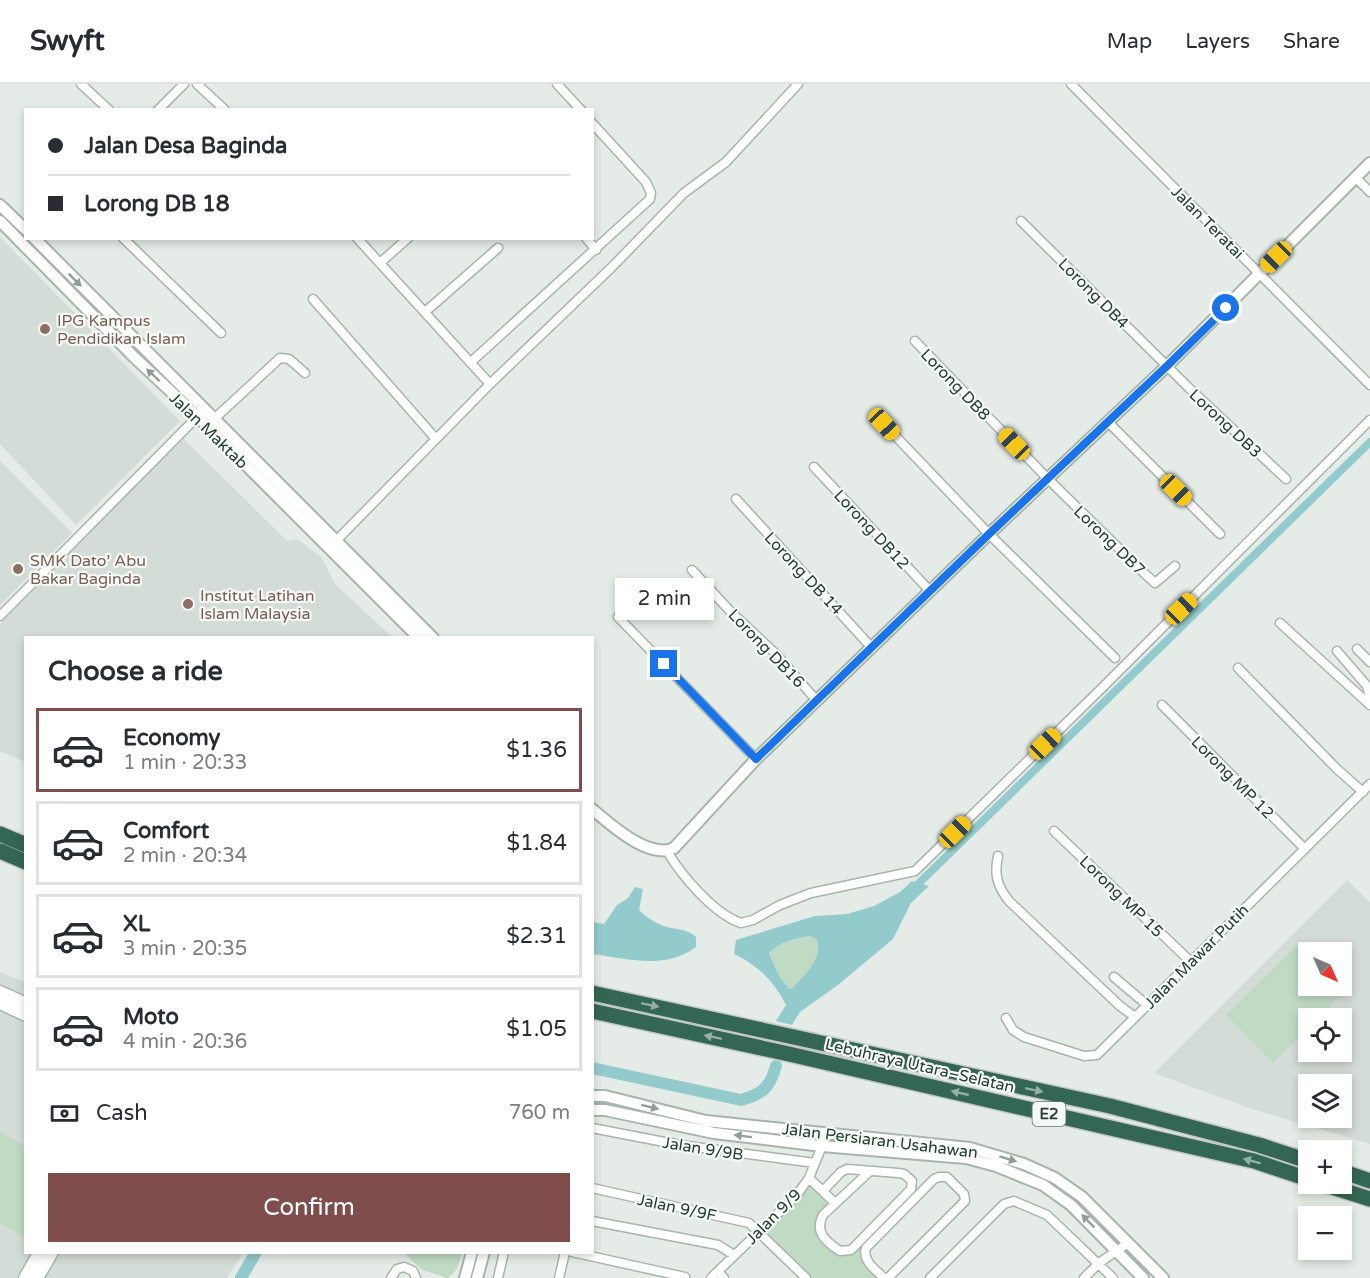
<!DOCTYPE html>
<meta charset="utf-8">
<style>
body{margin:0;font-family:"Varela Round",sans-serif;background:#f7f7f7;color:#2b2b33;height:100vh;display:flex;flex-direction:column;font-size:22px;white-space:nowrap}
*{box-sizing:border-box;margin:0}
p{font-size:20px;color:#7c7c81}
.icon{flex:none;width:33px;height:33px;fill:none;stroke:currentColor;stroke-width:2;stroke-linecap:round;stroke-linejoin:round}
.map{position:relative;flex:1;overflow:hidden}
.sheet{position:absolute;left:24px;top:552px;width:570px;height:618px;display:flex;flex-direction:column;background:#fff;border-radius:0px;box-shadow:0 3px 9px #0003}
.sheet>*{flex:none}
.hud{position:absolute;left:24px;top:24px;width:570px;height:132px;border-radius:0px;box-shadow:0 3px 9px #0003;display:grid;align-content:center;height:132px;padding:0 24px;background:#fff}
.needle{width:39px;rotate:135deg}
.tools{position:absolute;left:1298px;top:858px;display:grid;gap:12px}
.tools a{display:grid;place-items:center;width:54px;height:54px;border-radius:0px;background:#fff;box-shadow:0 3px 9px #0003;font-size:30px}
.end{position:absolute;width:27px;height:27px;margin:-14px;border:8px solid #1a73e8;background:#fff;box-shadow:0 0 0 3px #fff}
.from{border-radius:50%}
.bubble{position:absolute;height:42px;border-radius:0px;background:#fff;box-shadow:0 3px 9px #0003;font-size:20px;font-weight:600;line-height:42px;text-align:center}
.car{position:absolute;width:18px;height:36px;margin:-18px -9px;border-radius:8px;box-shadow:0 0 4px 2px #0007;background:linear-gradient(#f5c518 24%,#345 0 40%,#f5c518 0 76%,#345 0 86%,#f5c518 0)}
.hud b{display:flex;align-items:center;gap:21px;height:57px;font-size:22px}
.hud b+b{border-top:2px solid #e1e1e2}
.hud i{width:15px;height:15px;background:#2b2b33}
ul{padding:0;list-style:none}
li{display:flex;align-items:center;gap:18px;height:84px;margin:0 12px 9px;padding:0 12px;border:3px solid #e1e1e2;border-radius:0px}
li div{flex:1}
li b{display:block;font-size:22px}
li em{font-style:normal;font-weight:600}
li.active{border-color:#7e4d4c}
li>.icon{width:54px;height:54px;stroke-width:1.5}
h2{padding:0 24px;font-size:27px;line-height:72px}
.pay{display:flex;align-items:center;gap:15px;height:66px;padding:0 24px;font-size:22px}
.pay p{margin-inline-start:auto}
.cta{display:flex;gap:12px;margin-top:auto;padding:12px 24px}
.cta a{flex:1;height:69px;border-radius:0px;background:#7e4d4c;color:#fff;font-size:24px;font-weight:600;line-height:69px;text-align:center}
header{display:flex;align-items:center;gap:36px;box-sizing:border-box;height:84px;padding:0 30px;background:#fff;border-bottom:2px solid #e1e1e2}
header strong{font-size:28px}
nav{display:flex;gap:33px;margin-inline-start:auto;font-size:21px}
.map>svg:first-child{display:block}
.built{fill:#d3dcd7;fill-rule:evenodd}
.green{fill:#c0dbc3}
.water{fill:#93cbcc;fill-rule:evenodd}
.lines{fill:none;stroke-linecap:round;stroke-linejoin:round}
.canal{stroke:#93cbcc;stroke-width:8}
.river{stroke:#93cbcc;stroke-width:12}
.minor-casing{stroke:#a8b4ae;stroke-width:11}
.tertiary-casing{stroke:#a8b4ae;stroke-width:14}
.secondary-casing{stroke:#a4b7ae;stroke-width:15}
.motorway-casing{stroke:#c2c9c6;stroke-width:18}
.minor{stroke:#fff;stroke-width:8}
.tertiary{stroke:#fff;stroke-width:10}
.secondary{stroke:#fff;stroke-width:12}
.motorway{stroke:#346654;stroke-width:15}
.oneway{fill:#929e99}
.oneway2{fill:#94b0a5}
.route{stroke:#1a73e8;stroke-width:8}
.education-dot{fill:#8d6e63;stroke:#f5f9f6;stroke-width:2}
.labels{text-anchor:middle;stroke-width:4.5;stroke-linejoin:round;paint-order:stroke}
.shield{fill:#f5f9f6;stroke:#64756e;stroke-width:1.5}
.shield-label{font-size:15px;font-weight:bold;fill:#263d33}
.street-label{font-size:16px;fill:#263d33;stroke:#f5f9f6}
.education-label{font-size:16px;fill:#785e54;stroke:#f5f9f6;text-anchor:start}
</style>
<header>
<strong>Swyft</strong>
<nav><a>Map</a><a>Layers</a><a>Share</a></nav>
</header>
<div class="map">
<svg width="1370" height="1194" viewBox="0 0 1370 1194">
<rect width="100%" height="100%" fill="#e5ece8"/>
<!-- built -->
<path class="built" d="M0,153L180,337L76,441L0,360Z
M183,354L287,457L297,455L321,473L335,500L392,553L26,554L25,678L0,667V540Z
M0,377L72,449L0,521Z
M1347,796L1370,818V1060L1252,1025L1154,989ZM1308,868H1341V902H1308ZM1308,934H1341V968H1308ZM1308,1000H1341V1034H1308Z
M0,888L25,898L26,1168L243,1169L227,1194H0Z"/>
<!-- green -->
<path class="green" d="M810,852L817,856C821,875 805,890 793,904L789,905L779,892L769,869C780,858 794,856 810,852Z
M1301,857L1312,868H1308V902H1341V897L1348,904L1317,934H1308V944L1273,979L1226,931Z
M0,1047L25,1062V1154L0,1139Z
M809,1094L835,1119L819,1144L836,1164L851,1166L866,1164L864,1169L884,1194H806L759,1147Z
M404,1169V1168L462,1169L457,1185L448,1194L422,1186Z"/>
<!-- water -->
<path class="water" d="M912,797L929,802L911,819L893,855L838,901L800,928L792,941L776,937L786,921C774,898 758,881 734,870L736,856L815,832L847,830L874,822L900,808ZM810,852L817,856C822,875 805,890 793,904L789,905L779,892L769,869C780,858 794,855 810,852Z
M635,803L643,805L639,826C646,833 655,839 664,842C676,846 686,844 696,853V863C665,886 628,875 593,870V838L604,840L617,821L628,814Z"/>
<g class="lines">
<!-- canal -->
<path class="canal" d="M912,806L1370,358"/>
<!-- river -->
<path class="river" d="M592,984L741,1016C762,1010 770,1004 776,982
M241,1194L256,1168"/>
<defs>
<path id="minor" d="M81,0L109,26
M197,0L225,26
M557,0L581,26
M1071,0L1370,301
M158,26L184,0
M1355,93L1370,108
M1021,137L1188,303L1286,395
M123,154L221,249
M357,154L490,300
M586,154L596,166
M380,179L408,154
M313,215L436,355
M425,228L498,164
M915,257L1048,395L1145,490L1155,499L1175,482
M471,278L650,115L651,109L646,98L592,39
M214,335L280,274L289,275L305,289
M1108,338L1220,450
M884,340L989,450L1115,574
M814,383L930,507
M736,415L872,564
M332,461L490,300L611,184L684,109L726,78L798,0
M692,486L731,528L777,571L817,617
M0,532L200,330
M618,533L756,675
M1280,539L1370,621
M1357,565L1370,578
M1337,567L1367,602L1370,614
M1238,584L1337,685L1363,708
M1162,621L1305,765
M1054,747L1190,877
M667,767C681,791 714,830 741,839L753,836L780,821L811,809L915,787L1102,604L1370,336
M998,772C994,790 997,802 1009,817L1120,922L1135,933
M1114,893L1147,921
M1006,934L1013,946L1024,953L1084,972L1097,971L1370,700
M592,1044L680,1061L815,1079
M809,1094L835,1119
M592,1104L749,1139L806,1194
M823,1107L841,1088L847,1085L898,1089L904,1090L912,1097L911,1105L851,1166L840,1167C826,1158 814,1148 823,1131L870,1087
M592,1137L718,1161L734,1171
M572,1168L685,1193
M718,1188L724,1194
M391,1194L397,1185L404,1183L413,1187L416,1194
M498,1194L504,1168
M559,1194L565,1168
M711,1194L796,1112L809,1094L824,1057
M884,1194C876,1186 862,1177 866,1164L934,1095L939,1093H947L964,1110L965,1117L888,1194
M930,1194L1004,1120L1014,1117L1047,1131L1113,1194
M1084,1194L1099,1179L1128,1159"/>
<path id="tertiary" d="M0,121L26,146
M0,137L134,273L198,333L419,554
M34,154L433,554
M592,725C610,740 649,776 674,764L756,675L989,450L1167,282L1370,79
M592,1012H605L706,1037L970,1064L1024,1080L1055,1094L1082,1113L1163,1194
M592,1026H605L714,1049L822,1062L966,1074L996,1082L1043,1101L1071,1121L1143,1194
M465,1194L472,1168
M477,1194L484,1168"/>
<path id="secondary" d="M0,908L26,920
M0,919L26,931
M25,1194L40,1168
M37,1194L52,1168"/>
<path id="motorway" d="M0,750L26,761
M0,767L26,778
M592,909L1110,1022L1259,1061L1308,1077
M592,927L789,970L1254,1077L1308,1095
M1341,1087L1370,1097
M1323,1100L1370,1115"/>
</defs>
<!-- minor casing -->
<use href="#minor" class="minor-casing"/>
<!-- tertiary casing -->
<use href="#tertiary" class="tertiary-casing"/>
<!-- secondary casing -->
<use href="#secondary" class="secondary-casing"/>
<!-- motorway casing -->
<use href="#motorway" class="motorway-casing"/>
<!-- minor -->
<use href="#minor" class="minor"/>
<!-- tertiary -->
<use href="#tertiary" class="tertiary"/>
<!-- secondary -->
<use href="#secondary" class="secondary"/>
<!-- motorway -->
<use href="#motorway" class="motorway"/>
</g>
<!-- one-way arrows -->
<defs><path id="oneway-solid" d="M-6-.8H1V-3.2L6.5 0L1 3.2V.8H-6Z" transform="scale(1.5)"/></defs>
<g class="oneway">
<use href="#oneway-solid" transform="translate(75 196) rotate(45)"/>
<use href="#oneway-solid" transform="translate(153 291) rotate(-137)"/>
<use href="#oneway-solid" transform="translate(650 1023) rotate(14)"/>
<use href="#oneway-solid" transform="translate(743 1052) rotate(-173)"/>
<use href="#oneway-solid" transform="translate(1008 1075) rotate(17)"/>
<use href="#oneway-solid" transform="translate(1088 1137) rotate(-134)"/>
</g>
<g class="oneway2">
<use href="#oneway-solid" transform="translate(650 921) rotate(12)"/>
<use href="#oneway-solid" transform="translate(713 953) rotate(-168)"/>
<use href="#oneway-solid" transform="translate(1034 1006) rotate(12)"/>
<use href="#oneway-solid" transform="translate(960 1009) rotate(-167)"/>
<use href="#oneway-solid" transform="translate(1252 1077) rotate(-165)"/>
</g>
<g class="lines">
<!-- route -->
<path class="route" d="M664,580L756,675L989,450L1167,282L1226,224"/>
</g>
<!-- markers -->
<g class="education-dot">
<circle cx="45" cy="245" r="6"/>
<circle cx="18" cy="485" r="6"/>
<circle cx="188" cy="520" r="6"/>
</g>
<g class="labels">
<!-- shield labels -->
<rect class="shield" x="1032.5" y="1018" width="33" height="24" rx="4.5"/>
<g class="shield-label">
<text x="1049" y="1035">E2</text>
</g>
<!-- street labels -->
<g class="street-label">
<text transform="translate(1208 138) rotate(45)" y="6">Jalan Teratai</text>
<text transform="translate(1094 209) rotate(45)" y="6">Lorong DB4</text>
<text transform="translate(956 300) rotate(46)" y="6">Lorong DB8</text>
<text transform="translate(1226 339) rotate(43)" y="6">Lorong DB3</text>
<text transform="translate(209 346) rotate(44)" y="6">Jalan Maktab</text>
<text transform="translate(872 445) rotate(47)" y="6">Lorong DB12</text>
<text transform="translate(1110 456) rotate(44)" y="6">Lorong DB7</text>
<text transform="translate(804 489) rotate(47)" y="6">Lorong DB 14</text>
<text transform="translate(767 564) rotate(46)" y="6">Lorong DB16</text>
<text transform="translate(1233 693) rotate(45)" y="6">Lorong MP 12</text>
<text transform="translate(1122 812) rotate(44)" y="6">Lorong MP 15</text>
<text transform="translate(1196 872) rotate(-45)" y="6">Jalan Mawar Putih</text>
<text transform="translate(920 981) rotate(13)" y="6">Lebuhraya Utara–Selatan</text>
<text transform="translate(880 1056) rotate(7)" y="6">Jalan Persiaran Usahawan</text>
<text transform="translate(703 1064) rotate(9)" y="6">Jalan 9/9B</text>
<text transform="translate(677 1123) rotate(12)" y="6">Jalan 9/9F</text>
<text transform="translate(773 1132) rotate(-45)" y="6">Jalan 9/9</text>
</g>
<!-- education labels -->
<g class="education-label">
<text x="57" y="242">IPG Kampus<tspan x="57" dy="18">Pendidikan Islam</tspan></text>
<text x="30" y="482">SMK Dato’ Abu<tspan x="30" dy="18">Bakar Baginda</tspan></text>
<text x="200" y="517">Institut Latihan<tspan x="200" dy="18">Islam Malaysia</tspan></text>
</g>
</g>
</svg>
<div class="tools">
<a><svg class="needle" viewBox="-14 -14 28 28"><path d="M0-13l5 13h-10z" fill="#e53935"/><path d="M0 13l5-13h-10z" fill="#7c7c81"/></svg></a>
<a><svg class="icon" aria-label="locate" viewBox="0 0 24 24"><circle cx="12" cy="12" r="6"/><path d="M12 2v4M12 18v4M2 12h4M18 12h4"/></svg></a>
<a><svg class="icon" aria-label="layers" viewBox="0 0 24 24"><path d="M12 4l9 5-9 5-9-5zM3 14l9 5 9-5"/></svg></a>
<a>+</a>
<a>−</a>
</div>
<i class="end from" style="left:1226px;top:224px"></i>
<i class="end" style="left:664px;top:580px"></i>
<div class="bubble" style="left:615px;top:494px;width:99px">2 min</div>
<i class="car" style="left:1276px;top:173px;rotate:225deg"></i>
<i class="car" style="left:884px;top:340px;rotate:137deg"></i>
<i class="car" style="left:1014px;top:360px;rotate:316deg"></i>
<i class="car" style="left:1176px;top:406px;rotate:135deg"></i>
<i class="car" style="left:1181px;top:525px;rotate:46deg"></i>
<i class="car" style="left:1045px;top:660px;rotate:46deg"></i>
<i class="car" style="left:955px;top:748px;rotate:45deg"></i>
<div class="hud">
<b><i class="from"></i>Jalan Desa Baginda</b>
<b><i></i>Lorong DB 18</b>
</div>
<section class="sheet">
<h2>Choose a ride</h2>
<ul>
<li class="active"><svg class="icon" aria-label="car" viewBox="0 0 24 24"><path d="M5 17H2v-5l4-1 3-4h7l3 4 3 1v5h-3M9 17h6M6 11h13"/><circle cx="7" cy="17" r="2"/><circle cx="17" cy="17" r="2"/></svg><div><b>Economy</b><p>1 min · 20:33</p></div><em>$1.36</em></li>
<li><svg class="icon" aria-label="car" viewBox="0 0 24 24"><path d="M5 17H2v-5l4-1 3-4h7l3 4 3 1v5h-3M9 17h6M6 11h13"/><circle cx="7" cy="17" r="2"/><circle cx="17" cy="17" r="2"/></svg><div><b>Comfort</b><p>2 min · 20:34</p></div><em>$1.84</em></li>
<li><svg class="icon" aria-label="car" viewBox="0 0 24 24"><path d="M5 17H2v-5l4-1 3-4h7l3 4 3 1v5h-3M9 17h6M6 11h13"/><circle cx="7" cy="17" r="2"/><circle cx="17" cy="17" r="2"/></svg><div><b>XL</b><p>3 min · 20:35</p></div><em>$2.31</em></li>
<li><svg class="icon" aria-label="car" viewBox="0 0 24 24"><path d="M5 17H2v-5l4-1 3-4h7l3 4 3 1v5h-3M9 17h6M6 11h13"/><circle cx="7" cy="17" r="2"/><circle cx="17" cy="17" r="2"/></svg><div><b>Moto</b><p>4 min · 20:36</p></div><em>$1.05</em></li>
</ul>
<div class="pay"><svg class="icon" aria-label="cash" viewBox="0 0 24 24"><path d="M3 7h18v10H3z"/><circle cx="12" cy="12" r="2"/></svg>Cash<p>760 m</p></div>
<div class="cta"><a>Confirm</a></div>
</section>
</div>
